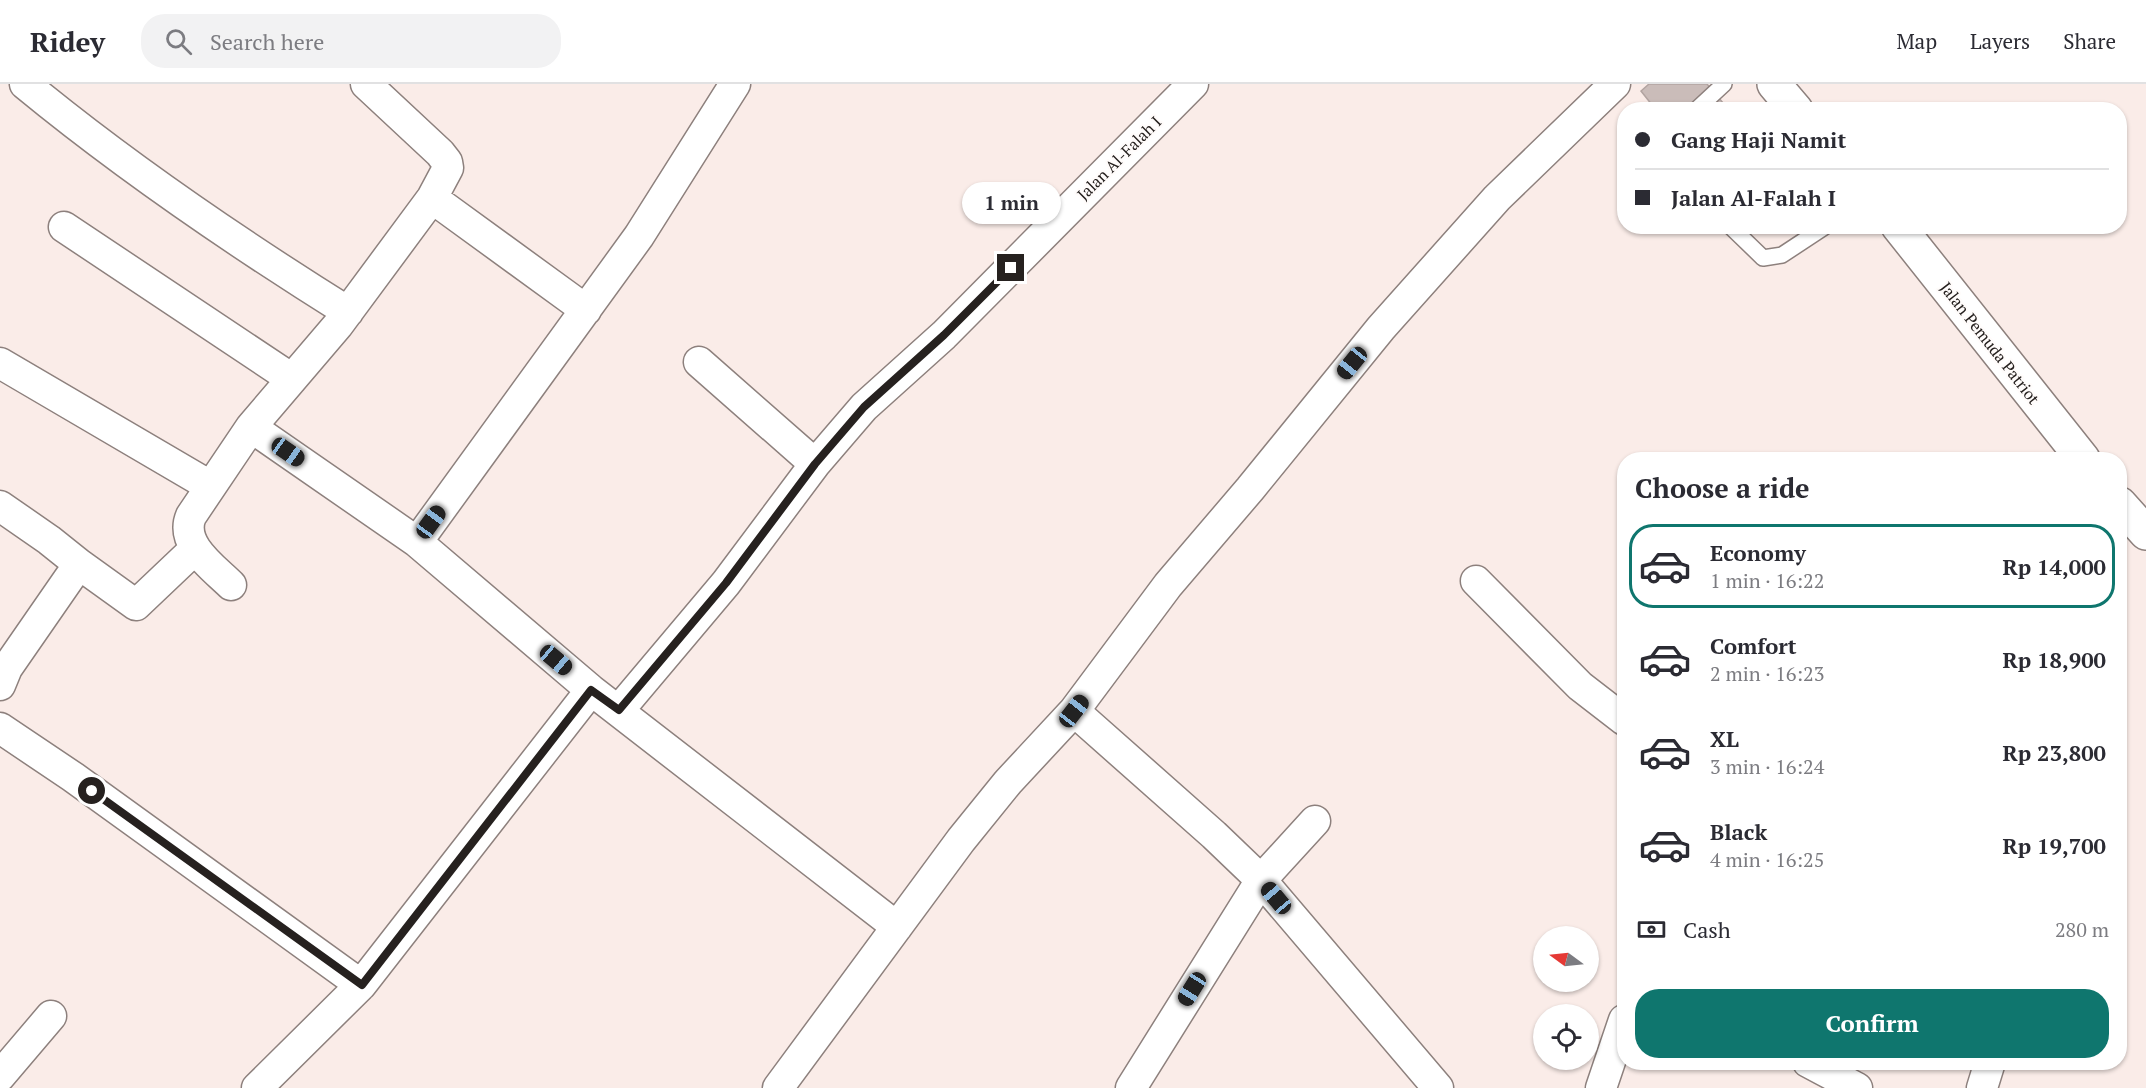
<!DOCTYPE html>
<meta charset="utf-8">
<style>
body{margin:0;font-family:"PT Serif",serif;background:#f2f2f3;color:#2b2b33;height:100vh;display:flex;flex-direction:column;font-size:22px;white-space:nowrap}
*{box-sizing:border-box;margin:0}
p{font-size:20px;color:#7c7c81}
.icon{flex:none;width:33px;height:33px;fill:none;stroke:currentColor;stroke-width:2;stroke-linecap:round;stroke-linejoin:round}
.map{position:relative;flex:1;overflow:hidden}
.side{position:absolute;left:1617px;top:368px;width:510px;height:618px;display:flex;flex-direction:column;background:#fff;border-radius:24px;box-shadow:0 2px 4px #0004}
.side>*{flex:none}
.guide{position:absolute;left:1617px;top:18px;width:510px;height:132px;border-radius:24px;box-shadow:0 2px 4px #0004;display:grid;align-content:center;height:132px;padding:0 18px;background:#fff}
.needle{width:39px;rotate:285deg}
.tools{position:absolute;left:1533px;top:842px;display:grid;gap:12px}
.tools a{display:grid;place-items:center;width:66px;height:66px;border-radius:50%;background:#fff;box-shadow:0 2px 4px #0004;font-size:30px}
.end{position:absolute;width:27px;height:27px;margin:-14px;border:8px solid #26211f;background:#fff;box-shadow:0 0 0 3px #fff}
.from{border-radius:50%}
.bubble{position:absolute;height:42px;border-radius:21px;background:#fff;box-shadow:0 2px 4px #0004;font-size:20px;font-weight:600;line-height:42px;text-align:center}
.car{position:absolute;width:18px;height:36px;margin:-18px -9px;border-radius:8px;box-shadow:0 0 4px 2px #0007;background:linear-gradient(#222 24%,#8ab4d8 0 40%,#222 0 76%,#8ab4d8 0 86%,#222 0)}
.guide b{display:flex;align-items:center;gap:21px;height:57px;font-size:22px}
.guide b+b{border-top:2px solid #e1e1e2}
.guide i{width:15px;height:15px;background:#2b2b33}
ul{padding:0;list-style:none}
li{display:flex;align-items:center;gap:18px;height:84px;margin:0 12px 9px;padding:0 6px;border:3px solid transparent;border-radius:24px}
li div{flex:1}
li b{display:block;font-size:22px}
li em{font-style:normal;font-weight:600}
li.on{border-color:#0f766e}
li>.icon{width:54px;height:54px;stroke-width:1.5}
h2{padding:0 18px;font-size:27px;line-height:72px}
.pay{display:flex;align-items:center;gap:15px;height:66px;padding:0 18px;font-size:22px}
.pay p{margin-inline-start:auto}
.button{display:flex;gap:12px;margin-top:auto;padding:12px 18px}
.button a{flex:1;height:69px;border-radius:24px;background:#0f766e;color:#fff;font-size:24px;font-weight:600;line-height:69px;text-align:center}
header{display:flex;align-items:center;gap:36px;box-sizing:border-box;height:84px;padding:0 30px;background:#fff;border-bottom:2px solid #e1e1e2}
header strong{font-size:28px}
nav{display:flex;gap:33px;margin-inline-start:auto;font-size:21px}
.search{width:420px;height:54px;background:#f2f2f3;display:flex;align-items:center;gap:15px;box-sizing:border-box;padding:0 21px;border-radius:24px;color:#7c7c81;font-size:22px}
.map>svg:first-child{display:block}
.building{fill:#cabcb9;stroke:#b2a4a1;stroke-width:1.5}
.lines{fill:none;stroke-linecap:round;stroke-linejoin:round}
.service-casing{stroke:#8d807d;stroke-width:18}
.minor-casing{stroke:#8d807d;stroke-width:33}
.primary-casing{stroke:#8d807d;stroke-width:36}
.service{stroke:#fff;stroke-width:15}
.minor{stroke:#fff;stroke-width:30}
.primary{stroke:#fff;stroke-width:33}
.route{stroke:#26211f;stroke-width:8}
.labels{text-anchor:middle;stroke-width:4.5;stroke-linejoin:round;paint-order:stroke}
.street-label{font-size:16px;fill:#26211f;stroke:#fffcfb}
</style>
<header>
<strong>Ridey</strong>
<div class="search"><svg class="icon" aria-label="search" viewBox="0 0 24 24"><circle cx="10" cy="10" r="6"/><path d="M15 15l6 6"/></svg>Search here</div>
<nav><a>Map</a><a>Layers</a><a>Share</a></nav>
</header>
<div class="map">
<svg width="2146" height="1004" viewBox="0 0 2146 1004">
<rect width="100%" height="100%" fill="#faece8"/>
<!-- building -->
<path class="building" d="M1649,0H1707L1729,26H1656L1641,7Z"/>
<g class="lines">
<defs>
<path id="service" d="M1696,26L1724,0
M1730,142L1763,174L1782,171L1826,142"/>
<path id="minor" d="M25,0C127,84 236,158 348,228
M432,114L586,226
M64,143L292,295
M699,278L815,380
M0,279L210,402
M251,343L417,458L591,606L897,843
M0,422L49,456L79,480L7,584L0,601
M417,458L639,152L735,0
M79,480L136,521L195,465
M1476,497L1580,602L1624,636
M231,501C214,484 179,460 191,432L251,343L338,241L432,114L448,84L447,78L440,69L366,0
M619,626L726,499L815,380L864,323L944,251L1193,0
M1074,627L1214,751L1261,796L1438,1004
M0,644L73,693L361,901
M1808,978L1857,1004
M0,992L51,932
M257,1004L361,901L591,606
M778,1004L961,756L1008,698L1074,627L1168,501L1250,405L1381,244L1497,114L1615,0
M1131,1004L1261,796L1315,737
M1601,1004L1624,936
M1982,1004L1990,978"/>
<path id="primary" d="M1774,0L1796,26
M1898,142L2083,375
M2120,420L2146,449"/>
</defs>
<!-- service casing -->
<use href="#service" class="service-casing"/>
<!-- minor casing -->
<use href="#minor" class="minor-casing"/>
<!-- primary casing -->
<use href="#primary" class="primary-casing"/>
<!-- service -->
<use href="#service" class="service"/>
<!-- minor -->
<use href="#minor" class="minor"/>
<!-- primary -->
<use href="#primary" class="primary"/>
</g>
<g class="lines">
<!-- route -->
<path class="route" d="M92,707L362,901L591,606L619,626L726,499L815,380L864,323L944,251L1011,184"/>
</g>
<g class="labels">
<!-- street labels -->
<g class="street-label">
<text transform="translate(1119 74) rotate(-45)" y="6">Jalan Al-Falah I</text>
<text transform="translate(1990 259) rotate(52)" y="6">Jalan Pemuda Patriot</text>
</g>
</g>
</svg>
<div class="tools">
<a><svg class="needle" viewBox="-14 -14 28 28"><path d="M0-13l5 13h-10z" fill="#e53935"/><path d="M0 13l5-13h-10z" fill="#7c7c81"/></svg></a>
<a><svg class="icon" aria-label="locate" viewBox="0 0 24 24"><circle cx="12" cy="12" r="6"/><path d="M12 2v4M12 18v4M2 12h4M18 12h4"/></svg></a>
</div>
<i class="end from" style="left:92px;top:707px"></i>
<i class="end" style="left:1011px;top:184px"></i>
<div class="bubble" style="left:962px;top:98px;width:99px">1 min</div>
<i class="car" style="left:1352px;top:279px;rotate:219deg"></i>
<i class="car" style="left:288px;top:368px;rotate:125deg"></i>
<i class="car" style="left:431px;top:438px;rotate:36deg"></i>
<i class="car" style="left:556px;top:576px;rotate:130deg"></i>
<i class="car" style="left:1074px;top:627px;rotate:38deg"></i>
<i class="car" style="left:1276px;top:814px;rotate:320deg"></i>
<i class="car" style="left:1192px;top:905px;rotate:212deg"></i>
<div class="guide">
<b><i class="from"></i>Gang Haji Namit</b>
<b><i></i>Jalan Al-Falah I</b>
</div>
<section class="side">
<h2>Choose a ride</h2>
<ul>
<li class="on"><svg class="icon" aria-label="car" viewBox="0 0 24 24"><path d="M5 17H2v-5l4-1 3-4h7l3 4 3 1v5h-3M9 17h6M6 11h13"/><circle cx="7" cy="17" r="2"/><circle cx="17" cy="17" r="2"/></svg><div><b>Economy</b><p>1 min · 16:22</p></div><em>Rp 14,000</em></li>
<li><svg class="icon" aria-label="car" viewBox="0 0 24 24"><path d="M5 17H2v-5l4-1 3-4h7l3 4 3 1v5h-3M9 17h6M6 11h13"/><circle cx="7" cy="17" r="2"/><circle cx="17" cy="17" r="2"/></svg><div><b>Comfort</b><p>2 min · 16:23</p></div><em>Rp 18,900</em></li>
<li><svg class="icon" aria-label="car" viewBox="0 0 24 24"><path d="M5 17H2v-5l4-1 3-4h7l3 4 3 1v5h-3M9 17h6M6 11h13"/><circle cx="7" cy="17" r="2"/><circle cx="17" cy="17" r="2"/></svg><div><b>XL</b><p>3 min · 16:24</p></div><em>Rp 23,800</em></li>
<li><svg class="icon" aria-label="car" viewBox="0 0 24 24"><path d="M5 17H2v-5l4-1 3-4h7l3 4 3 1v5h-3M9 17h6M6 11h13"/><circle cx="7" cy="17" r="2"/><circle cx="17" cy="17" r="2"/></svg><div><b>Black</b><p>4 min · 16:25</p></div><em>Rp 19,700</em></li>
</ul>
<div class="pay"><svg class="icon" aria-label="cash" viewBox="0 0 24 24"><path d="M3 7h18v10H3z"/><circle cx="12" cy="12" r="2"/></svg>Cash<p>280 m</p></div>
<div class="button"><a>Confirm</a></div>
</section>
</div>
